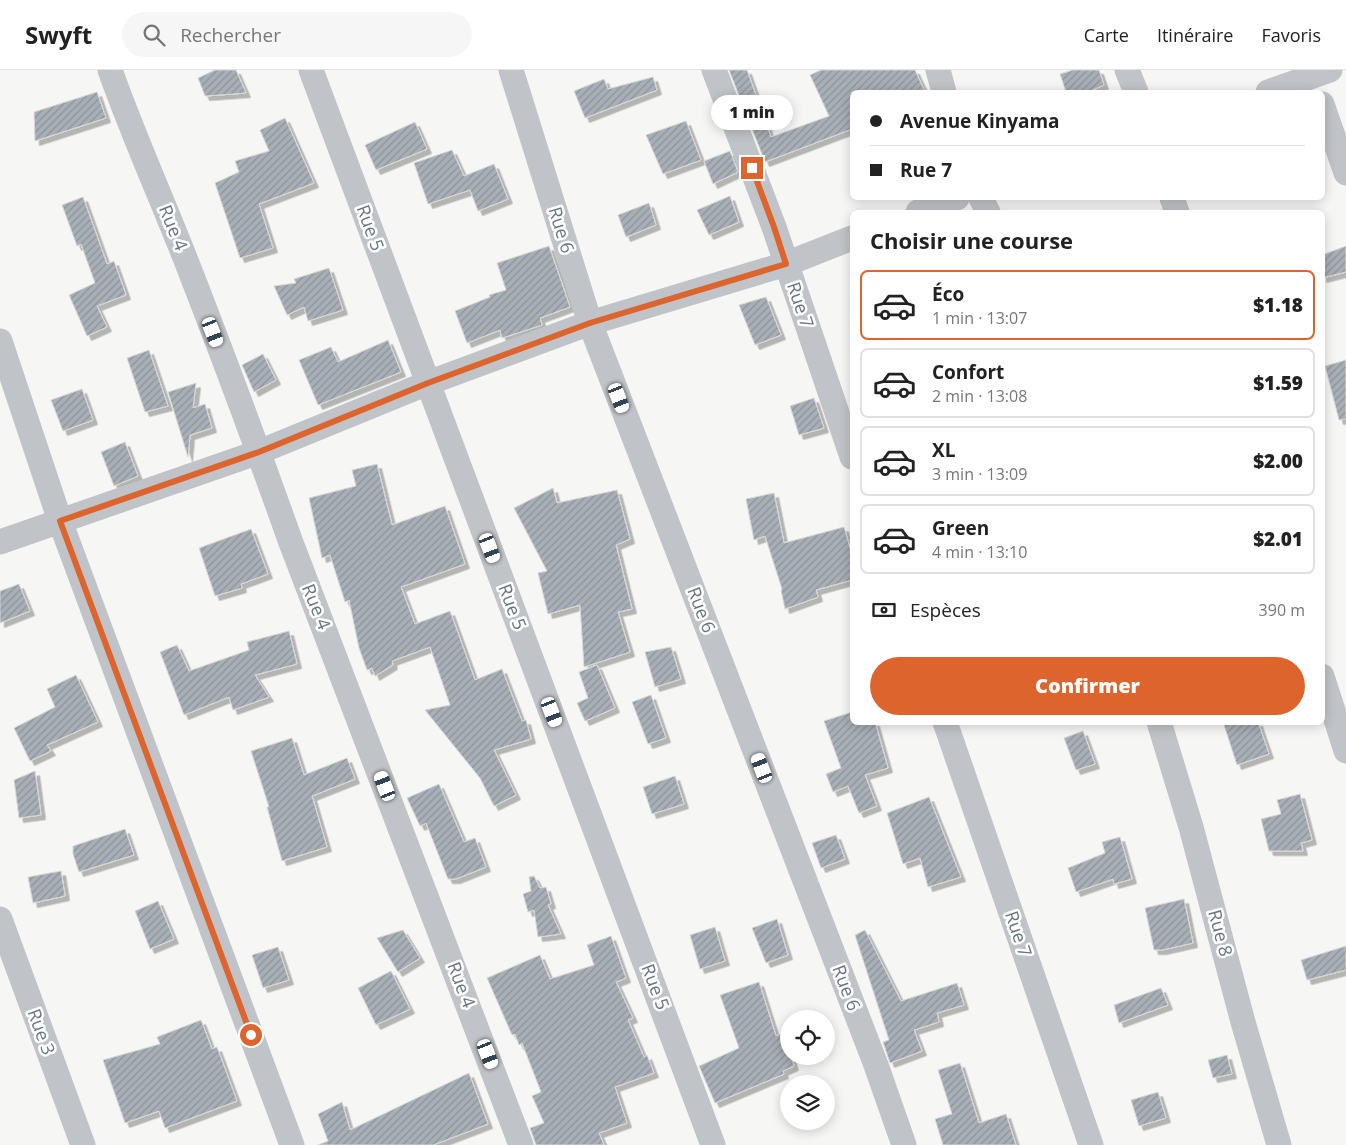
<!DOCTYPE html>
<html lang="fr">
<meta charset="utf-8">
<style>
body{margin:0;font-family:"Open Sans",sans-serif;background:#f6f6f6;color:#222;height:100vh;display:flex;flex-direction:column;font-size:19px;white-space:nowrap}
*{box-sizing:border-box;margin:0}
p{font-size:16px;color:#767676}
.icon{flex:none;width:28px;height:28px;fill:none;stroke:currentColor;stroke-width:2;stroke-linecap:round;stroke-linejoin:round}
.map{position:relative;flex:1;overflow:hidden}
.side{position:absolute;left:850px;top:140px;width:475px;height:515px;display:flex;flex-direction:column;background:#fff;border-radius:8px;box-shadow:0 2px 12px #0003}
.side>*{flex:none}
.top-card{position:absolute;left:850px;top:20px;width:475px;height:110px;border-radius:8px;box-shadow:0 2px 12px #0003;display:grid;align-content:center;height:110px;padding:0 20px;background:#fff}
.fabs{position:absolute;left:780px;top:940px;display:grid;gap:10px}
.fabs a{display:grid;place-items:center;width:55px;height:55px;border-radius:50%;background:#fff;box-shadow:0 2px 12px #0003;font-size:25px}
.end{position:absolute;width:22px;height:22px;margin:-11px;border:6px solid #dd642d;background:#fff;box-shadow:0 0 0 2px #fff}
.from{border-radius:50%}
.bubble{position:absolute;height:35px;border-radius:18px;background:#fff;box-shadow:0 2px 12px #0003;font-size:16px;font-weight:800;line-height:35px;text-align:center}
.car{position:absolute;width:15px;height:30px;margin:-15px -8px;border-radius:6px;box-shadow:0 0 4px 1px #0007;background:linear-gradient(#fff 24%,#345 0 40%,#fff 0 76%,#345 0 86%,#fff 0)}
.top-card b{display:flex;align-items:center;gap:18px;height:48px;font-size:19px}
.top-card b+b{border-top:1px solid #e0e0e0}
.top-card i{width:12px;height:12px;background:#222}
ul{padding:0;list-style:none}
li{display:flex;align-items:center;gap:15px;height:70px;margin:0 10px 8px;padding:0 10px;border:2px solid #e0e0e0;border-radius:8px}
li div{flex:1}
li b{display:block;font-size:19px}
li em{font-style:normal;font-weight:800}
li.active{border-color:#dd642d}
li>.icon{width:45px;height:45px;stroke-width:1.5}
h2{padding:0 20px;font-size:22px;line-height:60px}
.pay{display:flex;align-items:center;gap:12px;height:55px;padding:0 20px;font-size:19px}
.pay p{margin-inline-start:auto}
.action{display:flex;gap:10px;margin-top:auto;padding:10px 20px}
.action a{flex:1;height:58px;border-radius:30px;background:#dd642d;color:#fff;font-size:20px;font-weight:800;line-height:58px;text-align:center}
header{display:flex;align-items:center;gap:30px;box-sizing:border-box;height:70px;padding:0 25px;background:#fff;border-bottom:1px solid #e0e0e0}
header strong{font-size:24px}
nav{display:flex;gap:28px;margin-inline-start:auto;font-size:18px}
.search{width:350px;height:45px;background:#f6f6f6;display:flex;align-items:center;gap:12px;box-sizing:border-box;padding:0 18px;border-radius:28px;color:#767676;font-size:19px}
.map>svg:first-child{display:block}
.building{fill:url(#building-hatch);stroke:#d8d8d6;filter:url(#shadow)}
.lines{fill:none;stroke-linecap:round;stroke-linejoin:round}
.minor{stroke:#c0c3c7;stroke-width:25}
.route{stroke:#dd642d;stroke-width:6}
.labels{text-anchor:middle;stroke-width:5;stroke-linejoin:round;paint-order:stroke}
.street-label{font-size:18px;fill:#677584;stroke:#fff}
</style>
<header>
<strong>Swyft</strong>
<div class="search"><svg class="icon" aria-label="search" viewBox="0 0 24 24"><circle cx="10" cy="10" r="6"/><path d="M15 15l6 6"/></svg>Rechercher</div>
<nav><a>Carte</a><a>Itinéraire</a><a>Favoris</a></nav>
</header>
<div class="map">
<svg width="1346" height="1075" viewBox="0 0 1346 1075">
<defs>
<pattern id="building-hatch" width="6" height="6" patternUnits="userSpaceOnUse" patternTransform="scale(1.25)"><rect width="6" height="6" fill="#a9afb6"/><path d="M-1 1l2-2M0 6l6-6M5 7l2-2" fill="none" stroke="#8d939a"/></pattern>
<filter id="shadow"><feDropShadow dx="4.5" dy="4.5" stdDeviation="0" flood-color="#0004"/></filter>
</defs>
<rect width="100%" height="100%" fill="#f6f7f4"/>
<!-- building -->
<path class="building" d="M215,0H236L246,23L205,26L198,8Z
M729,0H747L771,67L829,46L810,5L821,0H915L925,22H852V59L765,92Z
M1073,0H1099L1104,15L1088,22H1066L1060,4Z
M653,7L657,20L585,48L574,21L604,9L608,19Z
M97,22L106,48L35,71L34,42Z
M285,48L314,113L259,134L273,178L240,188L215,113L239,102L235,91L269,81L260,60Z
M686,51L701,90L663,104L646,65Z
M415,52L427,79L376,100L365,75Z
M452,80L464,106L494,94L508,129L478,141L470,120L428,134L414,93Z
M730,81L738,102L713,114L704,91Z
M730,126L739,152L709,165L697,140Z
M83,127L107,194L114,191L126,225L97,236L107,257L87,266L69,225L95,213L81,174L77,176L62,135Z
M649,133L656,155L626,167L618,145Z
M549,176L570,237L540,248L542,255L502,268L500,260L467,273L455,241L490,227L489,225L506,220L497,193Z
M1346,176V202L1322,208V185Z
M329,198L343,240L308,251L304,237L287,245L274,216L296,213L294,209Z
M766,227L781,265L755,275L739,235Z
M388,270L401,302L318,335L299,290L331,277L338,292Z
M149,280L168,336L145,342L127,288Z
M263,284L276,310L254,322L242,295Z
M1346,290V349L1339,350L1325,296Z
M196,313L193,338L205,334L212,358L190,365L188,387L168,322Z
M82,319L93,350L63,361L51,330Z
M814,328L824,358L799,365L790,336Z
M125,372L138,406L114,416L101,382Z
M377,394L392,455L445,436L465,494L401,517L415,554L450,541L475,610L502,599L522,651L526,650L531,669L494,680L516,725L494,736L480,708L425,640L450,635L430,577L392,591L393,595L375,606L372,598L367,600L359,578L349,530L345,532L330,485L322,488L309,428L356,416L352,400Z
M553,418L557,433L617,420L630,469L616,475L632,539L618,542L630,582L584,597L580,535L548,544L538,503L547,501L514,438Z
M774,423L784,473L844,457L852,485V510L816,520L818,527L785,539L781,520L782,519L765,466L754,470L746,429Z
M251,459L268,504L241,514L242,518L215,526L199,478Z
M19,514L30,541L0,553V521Z
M289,561L297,594L255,605L269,627L233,640L229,627L184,645L160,582L177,575L189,601L249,580L247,572Z
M671,577L681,609L655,617L645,582Z
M597,595L615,638L585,651L577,633L588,628L579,602Z
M76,605L98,652L47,675L51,681L30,691L14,658L55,637L47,619Z
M651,625L666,668L648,674L632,632Z
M852,642V652H875L888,698L865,705L877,736L859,743L848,716L833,722L826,704L841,698L824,651Z
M1223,652H1258L1269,684L1237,695Z
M1083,661L1095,694L1076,700L1064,668Z
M292,668L304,705L347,688L355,709L312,726L327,777L282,791L267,737H269L251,681Z
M35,701L41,745L19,748L14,710Z
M675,706L684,734L652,744L643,717Z
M439,714L464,772L475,768L486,797L456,809H448L426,753L420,756L407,728Z
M1300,724L1312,770L1301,773L1303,781H1269L1261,749L1281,744L1277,730Z
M929,727L961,807L928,817L920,788L903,794L887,743Z
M125,759L134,785L79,802L73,784V776Z
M836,765L845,789L821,798L812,773Z
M1120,767L1132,809L1114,814L1113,809L1076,822L1068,798L1105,783L1102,772Z
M61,801L65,826L33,833L28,807Z
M534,806L540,818L546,817L551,834L548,835L561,864L538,867L534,840L528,842L523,824L531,821L529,807Z
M1184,829L1193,873L1162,880H1154L1145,838Z
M158,831L174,869L150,879L135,841Z
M777,849L788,885L766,893L752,858Z
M715,857L725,891L700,899L690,865Z
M403,860L420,888L398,902L377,868Z
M865,860L901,931L957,913L964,935L937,943L939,952L914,960L922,981L890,993L883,972L889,970L855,865Z
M611,866L626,908L616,912L633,948L628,950L644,987L647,985L654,1003L615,1017L627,1053L599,1063L604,1075H536L530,1058L544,1053L532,1026L541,1022L522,973L519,975L515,964L512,965L487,908L540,885L550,909L594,895L587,875Z
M1346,876V900L1307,910L1301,890Z
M278,877L289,910L263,918L252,885Z
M391,901L410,939L376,955L358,918Z
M759,912L776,966L785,962L789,977V986H791L794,996L783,1001L784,1004L715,1033L699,996L739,978L720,925Z
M1161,918L1168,935L1119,953L1114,935Z
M201,950L212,979L217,977L237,1031L165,1058L159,1041L125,1053L103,990L160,974L157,967Z
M1227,985L1232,1004L1213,1008L1208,990Z
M960,993L979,1053L1006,1044L1016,1075H943L935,1049L952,1044L938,1000Z
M469,1003L488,1054L433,1075H318L328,1071L318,1044L342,1032L350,1060Z
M1158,1022L1166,1048L1139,1056L1131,1030Z"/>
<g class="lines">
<!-- minor -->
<path class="minor" d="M110,0C133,65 162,129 187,193C223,285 257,377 290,470L521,1075
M311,0L713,1075
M511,0L590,253L876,995L904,1075
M714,0L774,157L852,387
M938,0L944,22
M1127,0L1136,22
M1268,22L1330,0
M1322,34L1346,103
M981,128L988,142
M1172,128L1177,142
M918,142L957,128
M0,271L60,451L292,1075
M0,472L259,382L428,313L590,253L786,194L852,168
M1322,606L1346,681
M945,652L1091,1075
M1159,652L1191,757L1243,952L1279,1075
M0,849L83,1075"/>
</g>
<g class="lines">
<!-- route -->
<path class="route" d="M251,965L60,451L259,382L428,313L590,253L786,194L774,157L752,98"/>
</g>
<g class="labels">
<!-- street labels -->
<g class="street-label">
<text transform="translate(173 158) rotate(68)" y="6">Rue 4</text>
<text transform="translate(370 158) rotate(70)" y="6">Rue 5</text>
<text transform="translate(561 160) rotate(73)" y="6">Rue 6</text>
<text transform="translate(800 235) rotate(71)" y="6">Rue 7</text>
<text transform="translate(316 537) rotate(68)" y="6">Rue 4</text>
<text transform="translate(512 537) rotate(69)" y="6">Rue 5</text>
<text transform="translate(701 540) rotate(69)" y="6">Rue 6</text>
<text transform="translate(1220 863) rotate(75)" y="6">Rue 8</text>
<text transform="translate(1018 864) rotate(71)" y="6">Rue 7</text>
<text transform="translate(461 915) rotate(69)" y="6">Rue 4</text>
<text transform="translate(655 917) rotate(69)" y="6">Rue 5</text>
<text transform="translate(846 918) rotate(69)" y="6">Rue 6</text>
<text transform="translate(41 962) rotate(70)" y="6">Rue 3</text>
</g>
</g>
</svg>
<div class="fabs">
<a><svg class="icon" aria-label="locate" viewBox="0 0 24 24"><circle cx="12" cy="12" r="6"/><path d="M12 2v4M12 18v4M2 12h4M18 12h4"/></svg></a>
<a><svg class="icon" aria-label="layers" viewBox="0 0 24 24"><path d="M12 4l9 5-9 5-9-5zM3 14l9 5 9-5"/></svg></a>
</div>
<i class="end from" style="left:251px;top:965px"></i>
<i class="end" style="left:752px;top:98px"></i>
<div class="bubble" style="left:711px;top:25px;width:82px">1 min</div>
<i class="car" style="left:213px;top:262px;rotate:159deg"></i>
<i class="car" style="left:619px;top:328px;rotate:159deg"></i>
<i class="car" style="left:490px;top:478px;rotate:159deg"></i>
<i class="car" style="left:552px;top:642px;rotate:159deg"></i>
<i class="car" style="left:762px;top:698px;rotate:339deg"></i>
<i class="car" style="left:385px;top:716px;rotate:339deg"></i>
<i class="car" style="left:488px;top:984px;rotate:159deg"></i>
<div class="top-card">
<b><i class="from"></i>Avenue Kinyama</b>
<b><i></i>Rue 7</b>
</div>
<section class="side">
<h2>Choisir une course</h2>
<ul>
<li class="active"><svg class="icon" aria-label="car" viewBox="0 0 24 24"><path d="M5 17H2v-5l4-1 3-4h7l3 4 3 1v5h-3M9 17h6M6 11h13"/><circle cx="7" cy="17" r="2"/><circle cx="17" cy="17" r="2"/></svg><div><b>Éco</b><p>1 min · 13:07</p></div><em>$1.18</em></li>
<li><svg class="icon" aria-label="car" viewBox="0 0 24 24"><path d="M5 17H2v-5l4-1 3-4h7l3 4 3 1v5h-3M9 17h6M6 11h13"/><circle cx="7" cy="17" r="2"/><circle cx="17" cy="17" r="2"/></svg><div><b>Confort</b><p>2 min · 13:08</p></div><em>$1.59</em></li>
<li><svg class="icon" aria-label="car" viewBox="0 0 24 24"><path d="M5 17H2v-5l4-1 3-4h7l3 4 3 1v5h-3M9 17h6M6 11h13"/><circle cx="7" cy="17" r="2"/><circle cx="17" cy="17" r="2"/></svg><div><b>XL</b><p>3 min · 13:09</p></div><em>$2.00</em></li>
<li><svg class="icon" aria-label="car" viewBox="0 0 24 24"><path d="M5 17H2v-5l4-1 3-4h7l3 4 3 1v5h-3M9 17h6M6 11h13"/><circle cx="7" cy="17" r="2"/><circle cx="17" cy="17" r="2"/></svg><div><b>Green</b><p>4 min · 13:10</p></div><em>$2.01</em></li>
</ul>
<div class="pay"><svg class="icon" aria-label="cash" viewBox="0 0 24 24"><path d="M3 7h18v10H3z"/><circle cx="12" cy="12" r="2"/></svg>Espèces<p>390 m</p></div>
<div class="action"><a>Confirmer</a></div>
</section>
</div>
